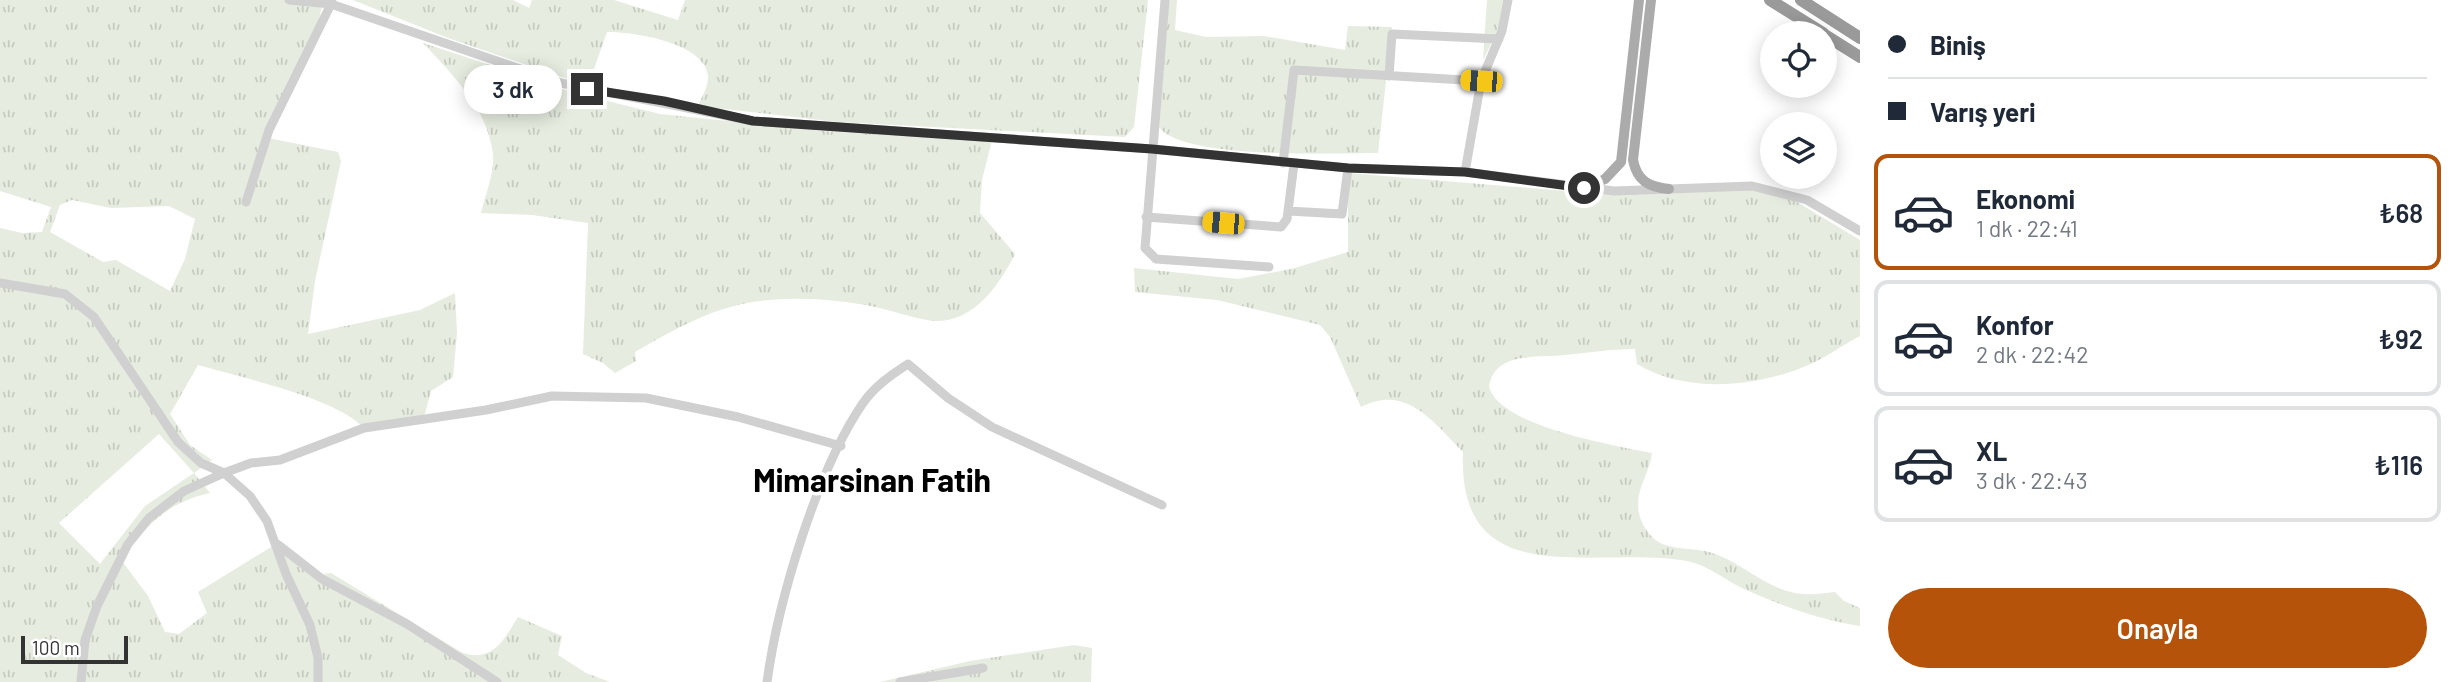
<!DOCTYPE html>
<html lang="tr">
<meta charset="utf-8">
<style>
body{margin:0;font-family:Barlow,sans-serif;background:#f2f2f3;color:#1f2937;height:100vh;display:flex;flex-direction:column;font-size:26px;white-space:nowrap}
*{box-sizing:border-box;margin:0}
p{font-size:23px;color:#747a83}
.icon{flex:none;width:38px;height:38px;fill:none;stroke:currentColor;stroke-width:2;stroke-linecap:round;stroke-linejoin:round}
.map{position:relative;flex:1;overflow:hidden}
.details{display:flex;flex-direction:column;background:#fff;width:595px}
.details>*{flex:none}
.banner{display:grid;align-content:center;height:154px;padding:0 28px;background:#fff}
.tools{position:absolute;left:1760px;top:21px;display:grid;gap:14px}
.tools a{display:grid;place-items:center;width:77px;height:77px;border-radius:50%;background:#fff;box-shadow:0 4px 18px #0003;font-size:35px}
.scale{position:absolute;left:21px;bottom:18px;width:107px;box-sizing:border-box;padding-left:7px;border:4px solid #333;border-top:0;font-size:19px;line-height:24px;white-space:nowrap;color:#333;-webkit-text-stroke:5px #fff;paint-order:stroke}
.end{position:absolute;width:32px;height:32px;margin:-16px;border:9px solid #333;background:#fff;box-shadow:0 0 0 4px #fff}
.from{border-radius:50%}
.bubble{position:absolute;height:49px;border-radius:24px;background:#fff;box-shadow:0 4px 18px #0003;font-size:23px;font-weight:600;line-height:49px;text-align:center}
.car{position:absolute;width:21px;height:42px;margin:-21px -10px;border-radius:9px;box-shadow:0 0 5px 2px #0007;background:linear-gradient(#f5c518 24%,#345 0 40%,#f5c518 0 76%,#345 0 86%,#f5c518 0)}
.banner b{display:flex;align-items:center;gap:24px;height:66px;font-size:26px}
.banner b+b{border-top:2px solid #e0e1e3}
.banner i{width:18px;height:18px;background:#1f2937}
ul{padding:0;list-style:none}
li{display:flex;align-items:center;gap:21px;height:116px;margin:0 14px 10px;padding:0 14px;border:4px solid #e0e1e3;border-radius:14px}
li div{flex:1}
li b{display:block;font-size:26px}
li em{font-style:normal;font-weight:600}
li.selected{border-color:#b45309}
li>.icon{width:63px;height:63px;stroke-width:1.5}
.button{display:flex;gap:14px;margin-top:auto;padding:14px 28px}
.button a{flex:1;height:80px;border-radius:42px;background:#b45309;color:#fff;font-size:28px;font-weight:600;line-height:80px;text-align:center}
main{display:flex;flex:1;min-height:0}
.map>svg:first-child{display:block}
.grass{fill:url(#grass-tufts);fill-rule:evenodd}
.lines{fill:none;stroke-linecap:round;stroke-linejoin:round}
.minor{stroke:#d0d0d0;stroke-width:9}
.major{stroke:#ababab;stroke-width:10}
.highway{stroke:#9a9a9a;stroke-width:12}
.route{stroke:#333;stroke-width:9}
.labels{text-anchor:middle;stroke-width:7;stroke-linejoin:round;paint-order:stroke}
.district-label{font-size:32px;font-weight:bold;fill:#000;stroke:#fff}
</style>
<main>
<div class="map">
<svg width="1860" height="682" viewBox="0 0 1860 682">
<defs>
<pattern id="grass-tufts" width="24" height="20" patternUnits="userSpaceOnUse" patternTransform="scale(1.75)"><rect width="24" height="20" fill="#e6ecdf"/><path d="M3 7l-1-3M5 7V3M7 7l1-3M15 17l-1-3M17 17v-4M19 17l1-3" fill="none" stroke="#c6cbc0"/></pattern>
</defs>
<rect width="100%" height="100%" fill="#fff"/>
<!-- grass -->
<path class="grass" d="M0,0H293L322,5L314,45L268,138L338,152L341,161L315,281L308,334L420,310L455,293L457,333L453,377L431,391L423,421L365,430C345,400 236,376 198,365L170,414L190,445L212,460L194,473L210,493C168,502 144,526 122,561L148,596L165,632L179,634L207,613L198,592L281,541L323,574L331,573L461,652C492,664 504,640 518,617L562,636L558,655L586,673L610,682H0V228L22,233L42,232L51,207L0,191ZM72,200L111,208L169,206L195,219L185,259L170,291L116,260L103,262L50,232L60,205ZM159,434L194,473L145,506L100,564L59,523Z
M353,0H513L529,8L532,0H614L678,20L685,0H1148L1134,127L1125,137L837,122L698,106C702,96 709,86 708,75C703,42 633,32 607,32L588,86L448,38Z
M1169,0H1177L1175,30L1206,37L1264,36L1345,50L1348,26L1392,27L1378,153C1336,153 1182,160 1159,127Z
M1487,0H1508L1506,14L1483,60Z
M423,43L575,93L660,114L824,131L992,140L982,180L980,213L1015,254C999,286 970,328 927,320C910,317 893,311 875,307C841,300 804,297 769,300C720,303 676,328 635,352L636,361L615,373L603,363L583,354L588,223L532,215L481,213C485,196 495,171 493,154C488,109 452,74 423,43Z
M1348,173L1601,194L1748,189L1792,199L1860,240V336C1844,344 1830,355 1813,363C1760,387 1689,395 1637,364L1635,349C1611,349 1588,353 1564,355C1539,358 1495,351 1489,386C1497,426 1617,446 1652,453C1649,477 1631,494 1641,520C1644,528 1650,536 1657,541C1672,551 1698,547 1715,554C1741,563 1760,583 1787,591C1803,596 1819,594 1835,592L1844,601L1860,608V626C1819,619 1782,606 1744,589C1725,580 1708,565 1687,561C1598,544 1457,598 1463,452C1434,423 1407,383 1361,407L1330,337L1320,325L1217,300L1135,292L1134,268L1238,279L1291,269L1348,252Z
M1074,645L1092,648L1091,682H880L970,661Z"/>
<g class="lines">
<!-- minor -->
<path class="minor" d="M289,0L331,4L561,83L753,121L1152,149L1348,168L1465,172L1614,191L1752,186L1807,200L1860,231
M1165,0L1145,248L1156,259L1269,267
M1389,76L1392,34L1499,39
M1283,163L1294,70L1481,81
M1465,172L1481,81L1502,31L1508,0
M246,202L269,130L332,2
M1288,211L1342,214L1348,168
M1146,217L1281,227L1287,219L1294,164
M0,283L65,294L94,317L178,442L201,463L224,473L250,496L267,521L286,574L310,625L318,658V682
M277,544L322,579L407,624L497,682
M81,682L85,640L97,606L128,544L149,518L184,491L224,473L251,463L280,460L364,428L486,410L552,396L646,398L738,417L841,446
M767,682C778,601 817,470 863,403C875,386 891,375 908,364L948,398L992,427L1162,505
M900,682L983,668"/>
<!-- major -->
<path class="major" d="M1651,0L1633,160C1637,181 1649,187 1669,189
M1585,188L1605,179L1621,162L1639,0"/>
<!-- highway -->
<path class="highway" d="M1770,0L1823,33
M1801,0L1860,38
M1825,35L1860,57"/>
</g>
<g class="lines">
<!-- route -->
<path class="route" d="M587,89L664,101L753,121L1152,149L1348,168L1465,172L1584,188"/>
</g>
<g class="labels">
<!-- district labels -->
<g class="district-label">
<text x="872" y="492">Mimarsinan Fatih</text>
</g>
</g>
</svg>
<div class="tools">
<a><svg class="icon" aria-label="locate" viewBox="0 0 24 24"><circle cx="12" cy="12" r="6"/><path d="M12 2v4M12 18v4M2 12h4M18 12h4"/></svg></a>
<a><svg class="icon" aria-label="layers" viewBox="0 0 24 24"><path d="M12 4l9 5-9 5-9-5zM3 14l9 5 9-5"/></svg></a>
</div>
<div class="scale">100 m</div>
<i class="end from" style="left:1584px;top:188px"></i>
<i class="end" style="left:587px;top:89px"></i>
<div class="bubble" style="left:464px;top:65px;width:98px">3 dk</div>
<i class="car" style="left:1481px;top:81px;rotate:273deg"></i>
<i class="car" style="left:1223px;top:223px;rotate:275deg"></i>
</div>
<section class="details">
<div class="banner">
<b><i class="from"></i>Biniş</b>
<b><i></i>Varış yeri</b>
</div>
<ul>
<li class="selected"><svg class="icon" aria-label="car" viewBox="0 0 24 24"><path d="M5 17H2v-5l4-1 3-4h7l3 4 3 1v5h-3M9 17h6M6 11h13"/><circle cx="7" cy="17" r="2"/><circle cx="17" cy="17" r="2"/></svg><div><b>Ekonomi</b><p>1 dk · 22:41</p></div><em>₺68</em></li>
<li><svg class="icon" aria-label="car" viewBox="0 0 24 24"><path d="M5 17H2v-5l4-1 3-4h7l3 4 3 1v5h-3M9 17h6M6 11h13"/><circle cx="7" cy="17" r="2"/><circle cx="17" cy="17" r="2"/></svg><div><b>Konfor</b><p>2 dk · 22:42</p></div><em>₺92</em></li>
<li><svg class="icon" aria-label="car" viewBox="0 0 24 24"><path d="M5 17H2v-5l4-1 3-4h7l3 4 3 1v5h-3M9 17h6M6 11h13"/><circle cx="7" cy="17" r="2"/><circle cx="17" cy="17" r="2"/></svg><div><b>XL</b><p>3 dk · 22:43</p></div><em>₺116</em></li>
</ul>
<div class="button"><a>Onayla</a></div>
</section>
</main>
